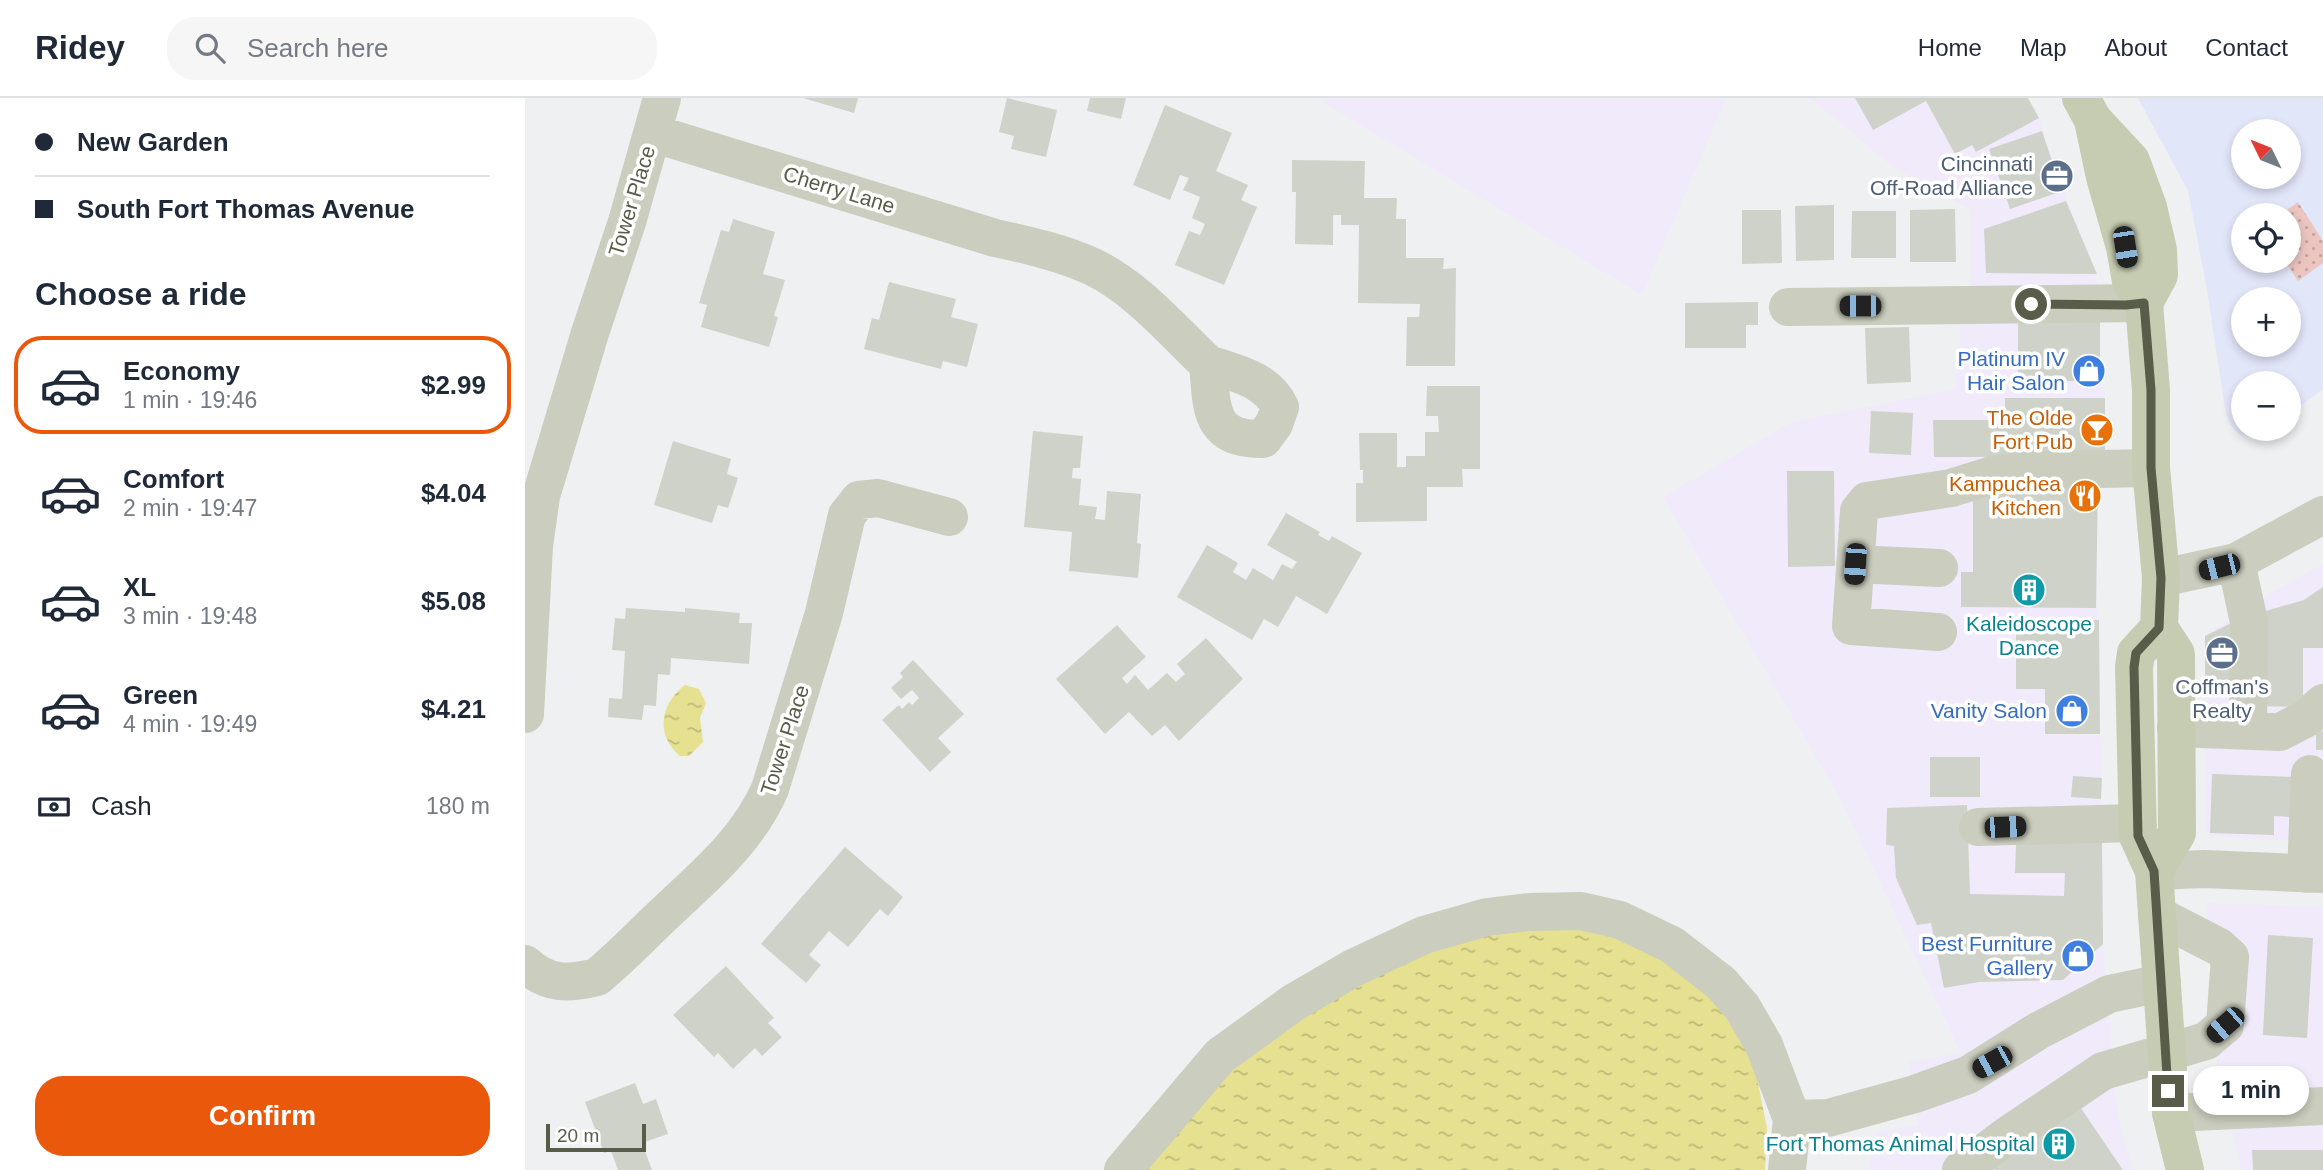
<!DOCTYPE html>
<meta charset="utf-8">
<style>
body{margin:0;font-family:Arial,sans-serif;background:#f6f6f7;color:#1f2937;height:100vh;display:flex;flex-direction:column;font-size:26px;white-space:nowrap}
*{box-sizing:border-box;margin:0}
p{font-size:23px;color:#747a83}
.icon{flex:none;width:38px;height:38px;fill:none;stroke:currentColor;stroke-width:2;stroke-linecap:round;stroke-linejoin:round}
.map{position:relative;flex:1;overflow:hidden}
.side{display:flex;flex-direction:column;background:#fff;width:525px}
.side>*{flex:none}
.banner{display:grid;align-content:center;height:154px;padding:0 35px;background:#fff}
.needle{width:46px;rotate:313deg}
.tools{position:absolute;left:1706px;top:21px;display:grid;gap:14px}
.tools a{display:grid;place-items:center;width:70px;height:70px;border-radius:50%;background:#fff;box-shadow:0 4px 10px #0003;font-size:35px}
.scale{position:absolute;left:21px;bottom:18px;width:100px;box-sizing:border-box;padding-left:7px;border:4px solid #585c48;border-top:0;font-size:19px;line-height:24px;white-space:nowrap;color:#585c48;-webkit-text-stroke:5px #fff;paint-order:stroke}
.end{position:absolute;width:32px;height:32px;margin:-16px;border:9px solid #585c48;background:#fff;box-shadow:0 0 0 4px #fff}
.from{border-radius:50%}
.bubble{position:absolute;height:49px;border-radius:24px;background:#fff;box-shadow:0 4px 10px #0003;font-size:23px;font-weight:600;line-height:49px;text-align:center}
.car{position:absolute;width:21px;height:42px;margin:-21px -10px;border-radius:9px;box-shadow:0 0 5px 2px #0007;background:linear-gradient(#222 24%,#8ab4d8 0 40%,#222 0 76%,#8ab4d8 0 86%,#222 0)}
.banner b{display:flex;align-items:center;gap:24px;height:66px;font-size:26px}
.banner b+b{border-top:2px solid #e0e1e3}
.banner i{width:18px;height:18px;background:#1f2937}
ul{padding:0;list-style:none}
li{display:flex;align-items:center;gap:21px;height:98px;margin:0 14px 10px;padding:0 21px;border:4px solid transparent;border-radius:28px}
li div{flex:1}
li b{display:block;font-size:26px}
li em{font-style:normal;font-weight:600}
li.current{border-color:#ea580c}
li>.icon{width:63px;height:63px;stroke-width:1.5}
h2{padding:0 35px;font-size:32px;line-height:84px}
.pay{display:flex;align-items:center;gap:18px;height:77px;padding:0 35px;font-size:26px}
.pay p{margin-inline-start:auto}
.button{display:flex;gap:14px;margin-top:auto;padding:14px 35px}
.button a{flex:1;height:80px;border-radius:28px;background:#ea580c;color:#fff;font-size:28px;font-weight:600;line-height:80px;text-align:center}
header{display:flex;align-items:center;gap:42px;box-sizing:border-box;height:98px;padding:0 35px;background:#fff;border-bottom:2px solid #e0e1e3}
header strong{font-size:33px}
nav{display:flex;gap:38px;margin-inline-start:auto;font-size:24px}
.search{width:490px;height:63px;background:#f6f6f7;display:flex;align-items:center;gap:18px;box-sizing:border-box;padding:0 24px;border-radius:28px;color:#747a83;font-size:26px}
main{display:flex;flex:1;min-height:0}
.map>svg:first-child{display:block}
.commercial{fill:#f1eafb}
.medical{fill:#e2e6f9;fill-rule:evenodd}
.garden{fill:url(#garden-dots)}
.water{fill:url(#water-ripples)}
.building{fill:#cfd2c9}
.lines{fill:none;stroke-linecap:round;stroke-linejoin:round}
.minor{stroke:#cbcdbe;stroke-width:38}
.major{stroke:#c6ccb1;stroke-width:38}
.route{stroke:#585c48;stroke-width:9}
.labels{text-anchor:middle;stroke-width:7;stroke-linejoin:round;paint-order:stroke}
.service-label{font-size:21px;fill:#4e5e75;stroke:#fff;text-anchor:end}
.street-label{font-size:21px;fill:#585c48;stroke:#fff}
.shop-label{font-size:21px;fill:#366cbe;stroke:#fff;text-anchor:end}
.food-label{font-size:21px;fill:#c56008;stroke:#fff;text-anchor:end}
.culture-label{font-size:21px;fill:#0d838f;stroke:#fff}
</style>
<header>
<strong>Ridey</strong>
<div class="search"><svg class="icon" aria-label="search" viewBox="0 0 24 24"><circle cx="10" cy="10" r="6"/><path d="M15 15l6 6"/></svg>Search here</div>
<nav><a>Home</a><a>Map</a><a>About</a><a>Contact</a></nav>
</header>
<main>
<section class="side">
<div class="banner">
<b><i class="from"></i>New Garden</b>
<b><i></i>South Fort Thomas Avenue</b>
</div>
<h2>Choose a ride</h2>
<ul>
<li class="current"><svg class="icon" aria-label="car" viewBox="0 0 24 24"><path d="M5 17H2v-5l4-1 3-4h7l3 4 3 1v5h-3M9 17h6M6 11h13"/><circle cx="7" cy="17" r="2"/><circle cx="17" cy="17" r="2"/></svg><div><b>Economy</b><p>1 min · 19:46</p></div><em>$2.99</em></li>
<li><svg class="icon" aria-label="car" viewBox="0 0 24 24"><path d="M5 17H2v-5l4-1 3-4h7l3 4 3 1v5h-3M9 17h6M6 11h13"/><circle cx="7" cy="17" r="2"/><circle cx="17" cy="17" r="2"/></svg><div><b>Comfort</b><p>2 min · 19:47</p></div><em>$4.04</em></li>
<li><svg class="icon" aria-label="car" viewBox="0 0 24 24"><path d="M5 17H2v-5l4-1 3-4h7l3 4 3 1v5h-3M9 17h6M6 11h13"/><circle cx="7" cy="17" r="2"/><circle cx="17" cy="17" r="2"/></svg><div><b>XL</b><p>3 min · 19:48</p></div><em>$5.08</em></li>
<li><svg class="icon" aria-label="car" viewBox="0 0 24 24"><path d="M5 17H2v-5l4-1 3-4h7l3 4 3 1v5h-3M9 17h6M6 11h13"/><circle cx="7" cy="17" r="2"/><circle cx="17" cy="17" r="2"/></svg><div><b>Green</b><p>4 min · 19:49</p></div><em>$4.21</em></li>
</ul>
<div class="pay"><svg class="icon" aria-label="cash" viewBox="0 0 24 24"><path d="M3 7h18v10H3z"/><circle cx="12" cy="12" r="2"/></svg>Cash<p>180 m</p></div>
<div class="button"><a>Confirm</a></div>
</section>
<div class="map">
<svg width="1798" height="1072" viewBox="0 0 1798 1072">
<defs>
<pattern id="garden-dots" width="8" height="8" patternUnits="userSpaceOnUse" patternTransform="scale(1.75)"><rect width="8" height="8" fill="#ecc5c1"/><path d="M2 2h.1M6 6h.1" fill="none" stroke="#c2a39f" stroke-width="1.8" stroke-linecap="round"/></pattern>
<pattern id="water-ripples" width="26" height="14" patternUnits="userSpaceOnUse" patternTransform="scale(1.75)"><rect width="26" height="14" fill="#e6e091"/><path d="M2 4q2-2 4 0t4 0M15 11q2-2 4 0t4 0" fill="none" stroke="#bdb978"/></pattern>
</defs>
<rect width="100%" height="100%" fill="#eff0f2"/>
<!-- commercial -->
<path class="commercial" d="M791,0H1201L1117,197Z
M1285,0H1503L1514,20L1532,78L1572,176V195L1446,196V112L1368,69Z
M1437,217L1575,219V283L1580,300L1573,383L1571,510L1574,522L1578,846L1592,1015L1608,1072H1343L1350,1035L1393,1027L1390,996L1383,964L1436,955L1314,698L1138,399L1267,324L1430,291Z
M1798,466V744L1691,739L1685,737L1680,731V538L1726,506Z
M1681,805L1798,809V1072H1716L1692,965Z"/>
<!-- medical -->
<path class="medical" d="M1613,0H1798V291L1764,316V285H1718V331H1743L1737,335L1725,339L1714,336L1706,327L1701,316L1681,186L1663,93ZM1718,33H1764V79H1718ZM1718,117H1764V163H1718ZM1718,201H1764V247H1718Z"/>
<!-- garden -->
<path class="garden" d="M1773,104L1798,143V165L1773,183L1760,163H1764V117H1755Z"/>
<!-- water -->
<path class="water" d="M160,587L174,591L181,605L175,620L178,644L164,658H155C130,637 135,606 160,587Z
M1005,823L1089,832L1139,858L1204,915L1229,965L1242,1030L1240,1072H619L670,1003L757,932L883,856Z"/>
<!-- building -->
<path class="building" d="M278,0H333L329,15Z
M482,0L532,12L521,59L486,51L489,38L474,34Z
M565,0H601L596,21L562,13Z
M1330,0H1503L1514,20L1451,54L1447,47L1430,56L1401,3L1348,32Z
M640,7L707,35L691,73L723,87L716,102L732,109L699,187L650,167L664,133L675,137L680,126L667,120L675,99L658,92L664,80L655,77L645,102L608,87Z
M1517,33L1537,93L1485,111L1464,51Z
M767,62L840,63L839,100H872L871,121H881V160H919L918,171L931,170L930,268H881L882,219H894L895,206L833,205L834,127H816V117H808V147L770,146L771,94H767Z
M1541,103L1572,176L1461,175L1459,131Z
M1309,107V162L1271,163L1270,108Z
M1430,111L1431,164H1385V112Z
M1217,112H1256L1257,165L1217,166Z
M1327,113H1371V160H1326Z
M208,121L250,134L238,176L260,182L249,218L253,219L244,249L176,229L182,207L174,205L196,132L204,134Z
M364,184L431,201L426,219L453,226L442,269L418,263L416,271L339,251L347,220L354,222Z
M1233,204V227H1221V250H1160V205Z
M1493,219H1575V283H1493Z
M1384,229L1386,284L1342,286L1340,230Z
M902,288H955V371H937L938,389H902V423L831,424V385H838V372H835L834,335H872V369H881V358H900V334H914L913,318H901Z
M1480,300H1580V359H1409L1408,322H1480Z
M1346,313L1388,315L1386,357L1344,355Z
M508,333L558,338L555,370H548L547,380L556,381L554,407L572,409L570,421L580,422L582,393L616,396L612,445L616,446L613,480L544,473L547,434L499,429Z
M148,343L206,361L202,376L213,380L203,410L193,407L187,425L129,407Z
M1262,373H1309L1310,468L1263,469Z
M1573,383L1571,510L1436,509V474H1448V391Z
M761,415L795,434L793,437L804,443L807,438L837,455L802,516L771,498L753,529L739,521L727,542L652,499L682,447L713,465L708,474L721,482L728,470L748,482L757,466L767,471L772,464L742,447Z
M1798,489V550H1778V609L1729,608L1730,516L1779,502Z
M101,510L160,514V510L215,515L214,525H227L224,566L146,560L145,577L133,576L131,608L119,607L117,622L83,619L84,600L97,601L100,553L87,552L90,520L100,521Z
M1716,520L1715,592H1680V538Z
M1574,522L1575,636H1520V591H1491V523Z
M592,527L621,559L597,580L602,586L610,577L623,592L642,575L651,584L660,576L652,566L681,540L718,581L654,643L640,627L627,638L604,614L580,636L531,581Z
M388,562L439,616L413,640L426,654L405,674L357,622L374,607L377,611L384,604L387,607L394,600L387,592L376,601L366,590L378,579L375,575Z
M1791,633H1798V652H1791Z
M1405,659H1455V699H1405Z
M1687,676L1769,679L1767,719L1749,718V737L1685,735Z
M1548,678L1577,680L1576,701L1546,699Z
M1442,707L1445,796L1539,798L1540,775H1490L1491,746L1577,743L1578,846L1538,882L1454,884L1419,890L1406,825L1392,827L1371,780L1369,748L1361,747L1362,710Z
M320,749L378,799L363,818L355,811L323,849L304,833L284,857L296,867L281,885L236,846Z
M1743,837L1788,840L1782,940L1738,937Z
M201,868L249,920L243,925L257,939L237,958L230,950L208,971L193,955L189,959L148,917Z
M110,985L118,1006L131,1001L143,1036L117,1045L127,1072H93L86,1053L79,1055L60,1004Z
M1551,1003L1598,1072H1470L1464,1063Z
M1727,1052H1798V1072H1728Z"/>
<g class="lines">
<!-- minor -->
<path class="minor" d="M127,35L470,140C503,147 538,155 568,169C612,190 648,233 683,266C687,309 683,342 738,341L749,326L755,309C742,281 710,275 683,266
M1263,209L1619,205
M1711,464L1724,524L1723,633
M1330,466L1414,470
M1636,480L1711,464L1798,417
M1413,534L1326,528L1334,413L1342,403L1426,390L1471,376L1522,372L1626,370
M0,616L9,448L16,398L65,235L102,124L137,0
M1651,630L1755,634L1782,620L1798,605
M1453,729L1612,725
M1629,773L1679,771L1798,776
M1781,776L1785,676
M0,866C23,887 43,886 72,879C95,860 115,839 136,819C177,780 222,744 245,691L299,515L322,417L334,402L353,400L424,419
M1646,1015L1798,1008
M1267,1021L1303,1020L1390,996L1443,977L1513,933L1584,896L1637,885
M598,1072L695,958L768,905L828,870L899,837L962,819L1005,814L1056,813L1095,822L1147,847L1196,885L1217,909L1239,947L1267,1021L1262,1072
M1436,1072L1483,1037L1578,973L1681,943L1700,927L1705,859L1694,849L1632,817"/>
<!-- major -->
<path class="major" d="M1556,0L1568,22L1580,79L1600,149L1606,183L1619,205L1626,292V370L1636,480L1634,530L1651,556L1652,735L1629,773
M1568,22L1606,63L1623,109L1633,152L1634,177L1619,205
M1634,530L1611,555L1609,569L1613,738L1629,773L1646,1015L1660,1072"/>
</g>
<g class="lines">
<!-- route -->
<path class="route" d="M1506,206L1601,207L1619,205L1626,292V370L1636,480L1634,530L1611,555L1609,569L1613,738L1629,773L1643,993"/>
</g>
<!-- icons -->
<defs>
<symbol id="office-disc" viewBox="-11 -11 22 22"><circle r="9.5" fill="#5c6f8a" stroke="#fff"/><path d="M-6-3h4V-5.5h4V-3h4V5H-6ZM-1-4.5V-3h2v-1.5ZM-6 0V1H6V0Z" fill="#fff"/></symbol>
<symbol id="shop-disc" viewBox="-11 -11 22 22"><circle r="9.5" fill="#3f7fe0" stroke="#fff"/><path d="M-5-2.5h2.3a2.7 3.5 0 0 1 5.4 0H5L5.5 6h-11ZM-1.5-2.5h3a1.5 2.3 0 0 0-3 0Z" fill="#fff"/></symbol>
<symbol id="bar-disc" viewBox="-11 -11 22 22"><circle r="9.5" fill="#e8710a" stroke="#fff"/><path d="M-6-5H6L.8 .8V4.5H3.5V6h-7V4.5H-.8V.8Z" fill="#fff"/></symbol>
<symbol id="restaurant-disc" viewBox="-11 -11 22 22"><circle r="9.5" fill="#e8710a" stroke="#fff"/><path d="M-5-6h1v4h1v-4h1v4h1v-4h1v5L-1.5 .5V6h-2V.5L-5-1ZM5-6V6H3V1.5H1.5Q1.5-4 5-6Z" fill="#fff"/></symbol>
<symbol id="building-disc" viewBox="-11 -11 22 22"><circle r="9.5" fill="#0f9aa8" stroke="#fff"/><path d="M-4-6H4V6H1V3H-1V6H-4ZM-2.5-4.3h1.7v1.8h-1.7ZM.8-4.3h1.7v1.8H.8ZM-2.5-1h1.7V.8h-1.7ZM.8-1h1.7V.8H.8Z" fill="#fff"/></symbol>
</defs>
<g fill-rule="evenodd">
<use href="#office-disc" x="1513" y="59" width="38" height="38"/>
<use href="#shop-disc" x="1545" y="254" width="38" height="38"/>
<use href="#bar-disc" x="1553" y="313" width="38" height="38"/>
<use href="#restaurant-disc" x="1541" y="379" width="38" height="38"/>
<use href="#building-disc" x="1485" y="473" width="38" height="38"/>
<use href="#office-disc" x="1678" y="536" width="38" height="38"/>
<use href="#shop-disc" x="1528" y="594" width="38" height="38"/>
<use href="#shop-disc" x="1534" y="839" width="38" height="38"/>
<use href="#building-disc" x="1515" y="1027" width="38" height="38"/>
</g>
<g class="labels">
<!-- service labels -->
<g class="service-label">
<text x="1508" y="73">Cincinnati<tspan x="1508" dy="24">Off-Road Alliance</tspan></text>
<text x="1697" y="596" text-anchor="middle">Coffman's<tspan x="1697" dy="24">Realty</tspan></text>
</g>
<!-- street labels -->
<g class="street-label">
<text transform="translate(314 92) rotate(17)" y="7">Cherry Lane</text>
<text transform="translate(107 103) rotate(-73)" y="7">Tower Place</text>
<text transform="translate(260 642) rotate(-72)" y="7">Tower Place</text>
</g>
<!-- shop labels -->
<g class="shop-label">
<text x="1540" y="268">Platinum IV<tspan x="1540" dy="24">Hair Salon</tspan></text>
<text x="1522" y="620">Vanity Salon</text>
<text x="1528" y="853">Best Furniture<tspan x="1528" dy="24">Gallery</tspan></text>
</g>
<!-- food labels -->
<g class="food-label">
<text x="1548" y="327">The Olde<tspan x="1548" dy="24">Fort Pub</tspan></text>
<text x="1536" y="393">Kampuchea<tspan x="1536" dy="24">Kitchen</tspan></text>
</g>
<!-- culture labels -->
<g class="culture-label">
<text x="1504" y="533">Kaleidoscope<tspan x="1504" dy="24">Dance</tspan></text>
<text x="1510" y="1053" text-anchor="end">Fort Thomas Animal Hospital</text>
</g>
</g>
</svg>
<div class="tools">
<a><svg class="needle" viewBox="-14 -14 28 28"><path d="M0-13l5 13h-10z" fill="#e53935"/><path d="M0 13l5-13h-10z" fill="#747a83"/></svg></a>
<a><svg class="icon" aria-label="locate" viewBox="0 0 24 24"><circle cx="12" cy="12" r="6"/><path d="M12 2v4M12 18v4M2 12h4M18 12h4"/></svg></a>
<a>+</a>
<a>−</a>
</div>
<div class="scale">20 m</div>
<i class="end from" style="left:1506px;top:206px"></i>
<i class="end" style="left:1643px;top:993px"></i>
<div class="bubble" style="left:1668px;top:968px;width:116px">1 min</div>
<i class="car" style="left:1600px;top:149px;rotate:171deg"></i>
<i class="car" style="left:1335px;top:208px;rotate:270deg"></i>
<i class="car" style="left:1330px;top:466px;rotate:184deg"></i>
<i class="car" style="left:1694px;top:469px;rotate:256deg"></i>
<i class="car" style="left:1480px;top:729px;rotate:88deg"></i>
<i class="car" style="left:1700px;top:927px;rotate:229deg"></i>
<i class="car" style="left:1467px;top:964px;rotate:241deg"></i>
</div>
</main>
